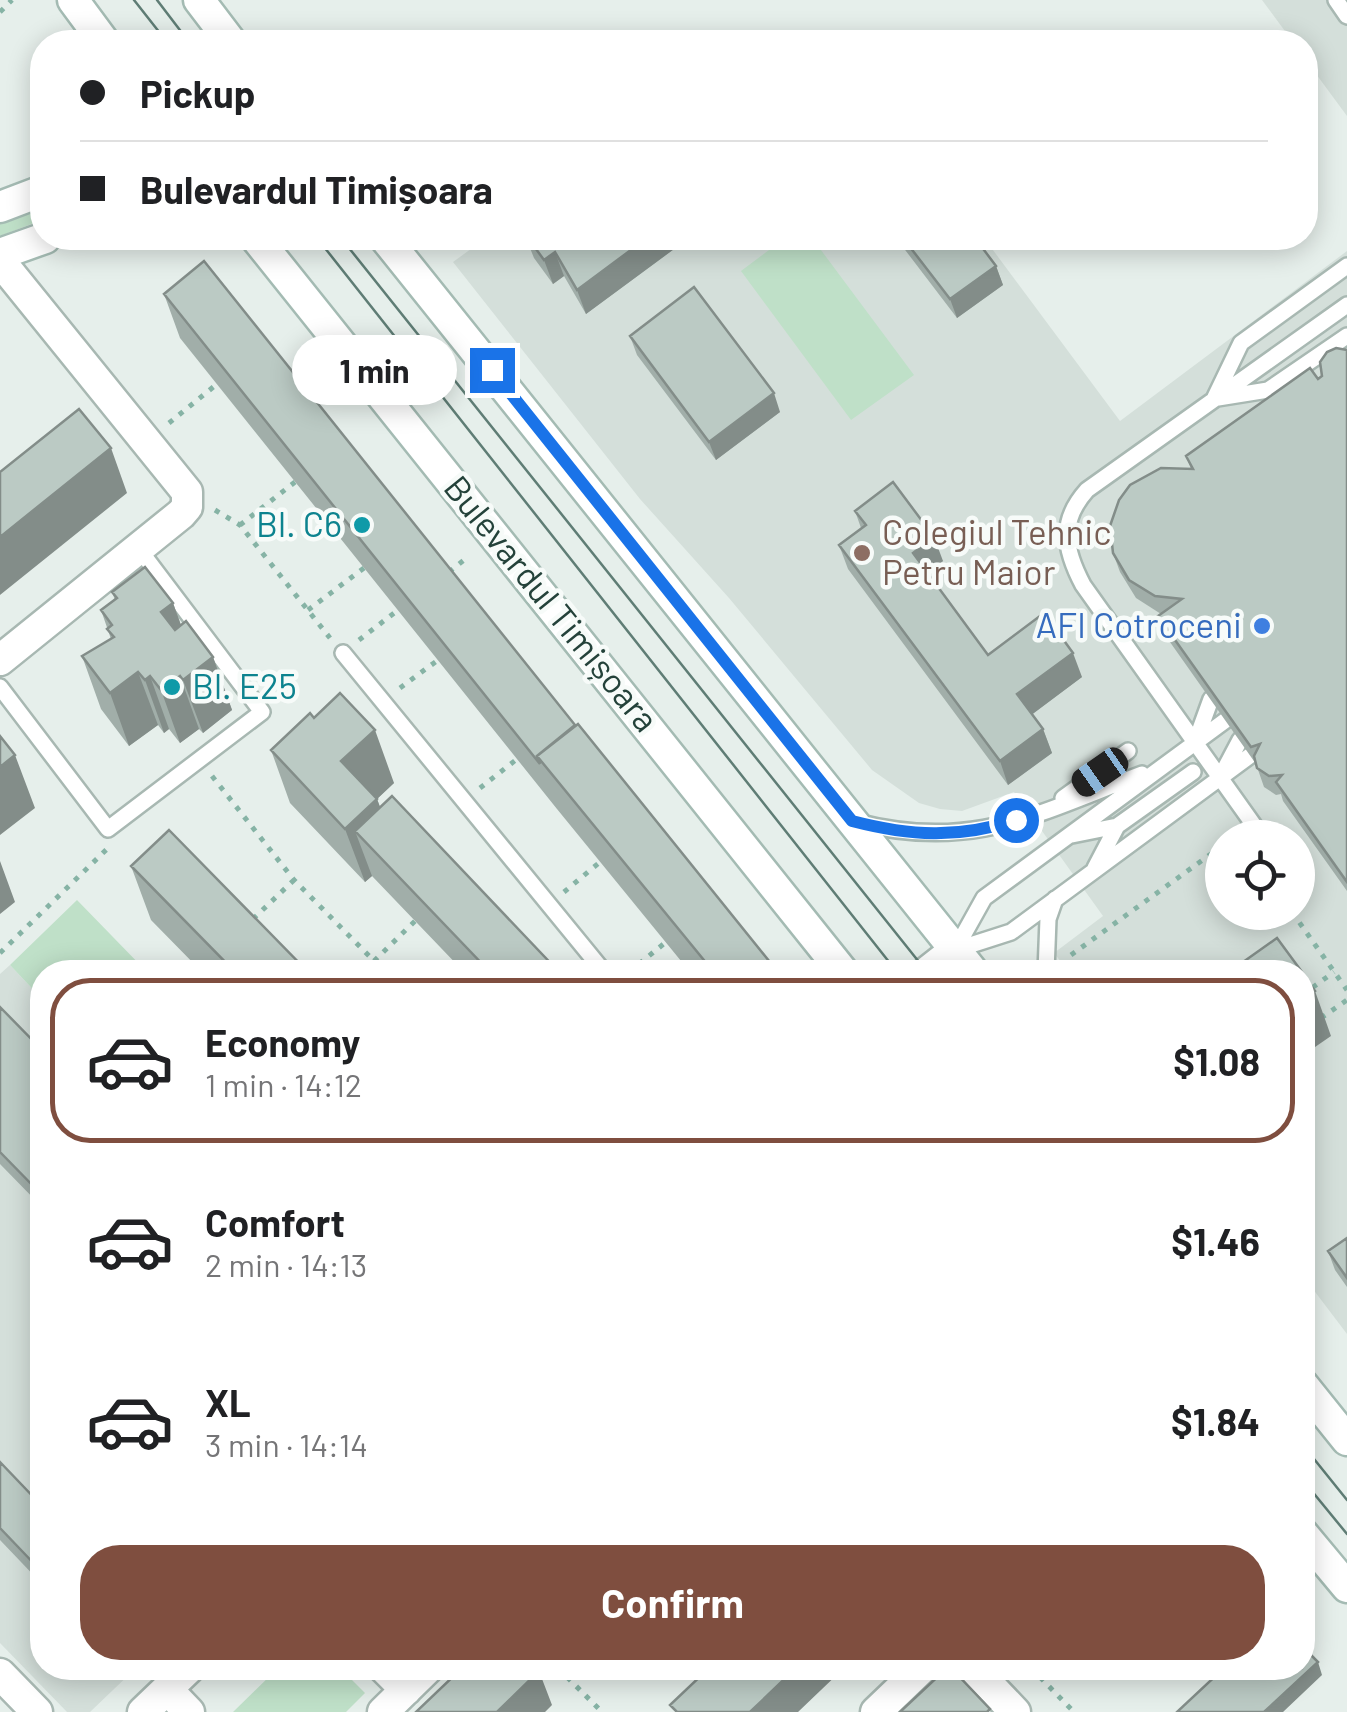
<!DOCTYPE html>
<meta charset="utf-8">
<style>
body{margin:0;font-family:Barlow,sans-serif;background:#f2f2f2;color:#202124;height:100vh;display:flex;flex-direction:column;font-size:38px;white-space:nowrap}
*{box-sizing:border-box;margin:0}
p{font-size:32px;color:#757577}
.icon{flex:none;width:55px;height:55px;fill:none;stroke:currentColor;stroke-width:2;stroke-linecap:round;stroke-linejoin:round}
.map{position:relative;flex:1;overflow:hidden}
.details{position:absolute;left:30px;top:960px;width:1285px;height:720px;display:flex;flex-direction:column;background:#fff;border-radius:40px;box-shadow:0 5px 25px #0003}
.details>*{flex:none}
.banner{position:absolute;left:30px;top:30px;width:1288px;height:220px;border-radius:40px;box-shadow:0 5px 25px #0003;display:grid;align-content:center;height:220px;padding:0 50px;background:#fff}
.controls{position:absolute;left:1205px;top:820px;display:grid;gap:20px}
.controls a{display:grid;place-items:center;width:110px;height:110px;border-radius:50%;background:#fff;box-shadow:0 5px 25px #0003;font-size:50px}
.end{position:absolute;width:45px;height:45px;margin:-22px;border:12px solid #1a73e8;background:#fff;box-shadow:0 0 0 5px #fff}
.from{border-radius:50%}
.bubble{position:absolute;height:70px;border-radius:35px;background:#fff;box-shadow:0 5px 25px #0003;font-size:32px;font-weight:700;line-height:70px;text-align:center}
.car{position:absolute;width:30px;height:60px;margin:-30px -15px;border-radius:12px;box-shadow:0 0 8px 2px #0007;background:linear-gradient(#222 24%,#8ab4d8 0 40%,#222 0 76%,#8ab4d8 0 86%,#222 0)}
.banner b{display:flex;align-items:center;gap:35px;height:95px;font-size:38px}
.banner b+b{border-top:2px solid #e0e0e0}
.banner i{width:25px;height:25px;background:#202124}
ul{padding:18px 0 0;list-style:none}
li{display:flex;align-items:center;gap:30px;height:165px;margin:0 20px 15px;padding:0 30px;border:5px solid transparent;border-radius:40px}
li div{flex:1}
li b{display:block;font-size:38px}
li em{font-style:normal;font-weight:700}
li.on{border-color:#7f4e3f}
li>.icon{width:90px;height:90px;stroke-width:1.5}
.cta{display:flex;gap:20px;margin-top:auto;padding:20px 50px}
.cta a{flex:1;height:115px;border-radius:40px;background:#7f4e3f;color:#fff;font-size:40px;font-weight:700;line-height:115px;text-align:center}
.map>svg:first-child{display:block}
.built{fill:#d4dfda;fill-rule:evenodd}
.green{fill:#bfe0c8}
.lines{fill:none;stroke-linecap:round;stroke-linejoin:round}
.lane-casing{stroke:#a8b8b2;stroke-width:20}
.street-casing{stroke:#a8b8b2;stroke-width:35}
.secondary-casing{stroke:#a4bbb3;stroke-width:35}
.path{stroke:#86b3a5;stroke-width:5;stroke-dasharray:5 8;stroke-linecap:butt}
.lane{stroke:#fff;stroke-width:15}
.street{stroke:#fff;stroke-width:30}
.secondary{stroke:#fff;stroke-width:30}
.tram{stroke:#5f7d75;stroke-width:2.5}
.wall{fill:#a1aea9}
.shaded-wall{fill:#838d89}
.building{fill:#bbcac4;stroke:#838d89;stroke-width:2.5}
.route{stroke:#1a73e8;stroke-width:12}
.culture-dot{fill:#0f9aa8;stroke:#f7fbf9;stroke-width:4}
.education-dot{fill:#8d6e63;stroke:#f7fbf9;stroke-width:4}
.shop-dot{fill:#3f7fe0;stroke:#f7fbf9;stroke-width:4}
.labels{text-anchor:middle;stroke-width:9;stroke-linejoin:round;paint-order:stroke}
.culture-label{font-size:35px;fill:#0d838f;stroke:#f7fbf9;text-anchor:end}
.education-label{font-size:35px;fill:#785e54;stroke:#f7fbf9;text-anchor:start}
.street-label{font-size:35px;fill:#24423a;stroke:#f7fbf9}
.shop-label{font-size:35px;fill:#366cbe;stroke:#f7fbf9;text-anchor:end}
</style>
<div class="map">
<svg width="1347" height="1712" viewBox="0 0 1347 1712">
<rect width="100%" height="100%" fill="#e6efeb"/>
<!-- built -->
<path class="built" d="M1262,0H1347V116L1305,59V42H1293Z
M486,238H984L1120,421L1347,251V1334L1303,1276L1302,972H1069L1054,953L1103,916L1014,792L962,811L940,809L919,803L872,770L729,598L640,499L453,262ZM1222,838H1298V912H1222Z
M10,965L42,999V1668H136L90,1712H67L0,1643V974Z"/>
<!-- green -->
<path class="green" d="M42,204V220L0,236V220Z
M785,238H812L914,375L851,420L741,271Z
M77,900L147,972H42V999L10,965Z
M278,1668H340L365,1693L346,1712H233Z"/>
<g class="lines">
<defs>
<path id="lane" d="M1336,0L1347,16
M1215,397L1241,343L1347,266
M1218,398L1268,390L1347,336
M343,653L604,972
M0,687L108,829L262,712L139,549
M1195,743L1211,699
M1222,774L1240,740
M1063,798L1128,751
M856,822C972,852 1036,814 1142,774
M1072,835L1117,826L1193,772
M1263,838L1083,585C1064,549 1059,521 1087,490L1347,305
M1095,868L1117,826
M955,950L984,898L1226,720
M955,950L1011,932L1251,755
M1046,972L1048,919L1055,899"/>
<path id="street" d="M0,261L187,492V507L181,514L0,660
M927,972L955,950
M384,1668L406,1690
M973,1668L1015,1712
M0,1674L37,1712
M167,1689L189,1712
M143,1712L189,1668
M383,1712L428,1668
M876,1712L922,1668"/>
<path id="secondary" d="M73,0L104,42
M199,0L231,42
M0,207L42,191
M256,238L843,972
M385,238L973,972
M0,254L45,238
M1302,1384L1347,1440
M1302,1533L1347,1587"/>
</defs>
<!-- lane casing -->
<use href="#lane" class="lane-casing"/>
<!-- street casing -->
<use href="#street" class="street-casing"/>
<!-- secondary casing -->
<use href="#secondary" class="secondary-casing"/>
<!-- path -->
<path class="path" d="M0,12L12,0
M169,423L217,384
M215,510L240,525L330,638
M240,525L295,482
M449,572L464,560
M308,610L364,568
M359,640L398,610
M400,688L438,660
M212,776L294,880L385,972
M480,788L517,759
M564,892L600,862
M1292,912L1347,990
M253,919L294,880
M0,953L107,849
M1071,955L1222,846
M374,961L415,921
M629,972L666,942
M1302,995L1334,972
M1321,1018L1347,1000
M558,1668L602,1712
M1031,1668L1074,1712"/>
<!-- lane -->
<use href="#lane" class="lane"/>
<!-- street -->
<use href="#street" class="street"/>
<!-- secondary -->
<use href="#secondary" class="secondary"/>
<!-- tram -->
<path class="tram" d="M134,0L167,42
M157,0L189,42
M317,238L897,972
M341,238L927,972
M1302,1444L1347,1500
M1302,1479L1347,1534"/>
</g>
<!-- wall -->
<path class="wall" d="M526,238H689L586,314L564,276L553,284L534,258Z
M896,238H975L996,266L1003,285L957,318Z
M164,294L575,725L778,972H690L557,809L180,338Z
M630,336L780,412L716,460L637,355Z
M1347,350V891L1283,801L1281,794L1276,795L1264,787L1256,764L1165,635L1158,616L1161,614L1136,598L1120,572L1113,553L1191,469L1186,456L1318,379Z
M855,511L943,561L927,573L988,655L1082,677L1032,714L1043,729L1052,753L1008,785L848,569L839,545L861,528Z
M112,592L173,603L181,625L213,657L232,710L203,733L199,729L180,743L169,729L164,733L158,725L129,746L101,709L82,656L111,639L101,610L115,600Z
M314,718L394,783L377,799L380,807L559,972H464L372,876L365,882L290,803L271,750Z
M131,866L308,972H202L151,920Z
M0,1007L42,1050V1207L0,1164Z
M1347,1238V1287L1335,1270L1328,1251Z
M0,1462L42,1506V1584L0,1540Z"/>
<!-- shaded-wall -->
<path class="shaded-wall" d="M647,238H689L586,314L577,290Z
M555,252L564,276L553,284L544,260Z
M996,266L1003,285L957,318L950,299Z
M774,393L780,412L716,460L709,442Z
M111,448L127,493L0,595V537Z
M934,537L943,561L921,578L913,553Z
M173,603L192,656L161,612Z
M1073,653L1082,677L1026,719L1017,694Z
M213,657L232,710L203,733L183,680Z
M138,672L158,725L129,746L110,693Z
M150,676L169,729L164,733L145,680Z
M180,676L199,729L180,743L161,690Z
M1043,729L1052,753L1008,785L1000,761Z
M375,730L394,783L361,814L341,761Z
M15,755L35,808L0,835V767Z
M377,799L397,852L355,831L372,876L365,882L345,829Z
M0,861L15,902L0,914Z
M1315,991L1331,1036L1302,1056V1000Z
M1318,1662L1322,1675L1283,1712H1264Z
M796,1668H844L798,1712H750Z
M539,1671L552,1705L545,1712H497Z"/>
<!-- building -->
<path class="building" d="M528,238H647L577,290L555,252L544,260Z
M903,238H975L996,266L950,299Z
M204,261L575,725L537,756L540,764L164,294Z
M694,287L774,393L709,442L630,336Z
M1336,348L1347,350V882L1276,782L1282,775L1269,776L1257,768L1254,756L1260,744L1251,747L1158,616L1182,599L1155,596L1129,580L1113,553L1110,526L1119,500L1130,485L1161,468L1193,469L1186,456L1310,368L1318,379L1322,376L1320,362L1327,352Z
M79,409L111,448L0,537V472Z
M893,482L934,537L913,553L988,655L1044,613L1073,653L1017,694L1043,729L1000,761L839,545L866,525L855,511Z
M145,567L173,603L161,612L175,630L186,621L213,657L183,680L180,676L161,690L150,676L145,680L138,672L110,693L82,656L114,637L107,629L112,625L101,610L117,598L112,592Z
M340,693L375,730L341,761L377,799L345,829L271,750L310,713L314,718Z
M578,724L778,972H709L712,970L537,756Z
M0,736L15,755L0,767Z
M392,796L559,972H490L355,831Z
M169,830L308,972H235L131,866Z
M1277,938L1302,972H1229Z
M1302,974L1315,991L1302,1000Z
M0,1007L42,1050V1195L0,1152Z
M1347,1238V1278L1328,1251Z
M0,1462L42,1506V1572L0,1528Z
M1302,1646L1318,1662L1264,1712H1177L1224,1668H1302Z
M462,1668H536L539,1671L497,1712H416Z
M709,1668H796L750,1712H677L670,1705Z
M947,1668H951L990,1709L987,1712H900Z"/>
<g class="lines">
<!-- route -->
<path class="route" d="M492,370L852,821C910,836 958,839 1016,820"/>
</g>
<!-- markers -->
<g class="culture-dot">
<circle cx="362" cy="525" r="10"/>
<circle cx="172" cy="687" r="10"/>
</g>
<circle class="education-dot" cx="862" cy="553" r="10"/>
<circle class="shop-dot" cx="1262" cy="626" r="10"/>
<g class="labels">
<!-- culture labels -->
<g class="culture-label">
<text x="342" y="537">Bl. C6</text>
<text x="192" y="699" text-anchor="start">Bl. E25</text>
</g>
<!-- education labels -->
<g class="education-label">
<text x="882" y="545">Colegiul Tehnic<tspan x="882" dy="40">Petru Maior</tspan></text>
</g>
<!-- street labels -->
<g class="street-label">
<text transform="translate(551 604) rotate(51)" y="12">Bulevardul Timișoara</text>
</g>
<!-- shop labels -->
<g class="shop-label">
<text x="1242" y="638">AFI Cotroceni</text>
</g>
</g>
</svg>
<div class="controls">
<a><svg class="icon" aria-label="locate" viewBox="0 0 24 24"><circle cx="12" cy="12" r="6"/><path d="M12 2v4M12 18v4M2 12h4M18 12h4"/></svg></a>
</div>
<i class="end from" style="left:1016px;top:820px"></i>
<i class="end" style="left:492px;top:370px"></i>
<div class="bubble" style="left:292px;top:335px;width:165px">1 min</div>
<i class="car" style="left:1100px;top:772px;rotate:235deg"></i>
<div class="banner">
<b><i class="from"></i>Pickup</b>
<b><i></i>Bulevardul Timișoara</b>
</div>
<section class="details">
<ul>
<li class="on"><svg class="icon" aria-label="car" viewBox="0 0 24 24"><path d="M5 17H2v-5l4-1 3-4h7l3 4 3 1v5h-3M9 17h6M6 11h13"/><circle cx="7" cy="17" r="2"/><circle cx="17" cy="17" r="2"/></svg><div><b>Economy</b><p>1 min · 14:12</p></div><em>$1.08</em></li>
<li><svg class="icon" aria-label="car" viewBox="0 0 24 24"><path d="M5 17H2v-5l4-1 3-4h7l3 4 3 1v5h-3M9 17h6M6 11h13"/><circle cx="7" cy="17" r="2"/><circle cx="17" cy="17" r="2"/></svg><div><b>Comfort</b><p>2 min · 14:13</p></div><em>$1.46</em></li>
<li><svg class="icon" aria-label="car" viewBox="0 0 24 24"><path d="M5 17H2v-5l4-1 3-4h7l3 4 3 1v5h-3M9 17h6M6 11h13"/><circle cx="7" cy="17" r="2"/><circle cx="17" cy="17" r="2"/></svg><div><b>XL</b><p>3 min · 14:14</p></div><em>$1.84</em></li>
</ul>
<div class="cta"><a>Confirm</a></div>
</section>
</div>
